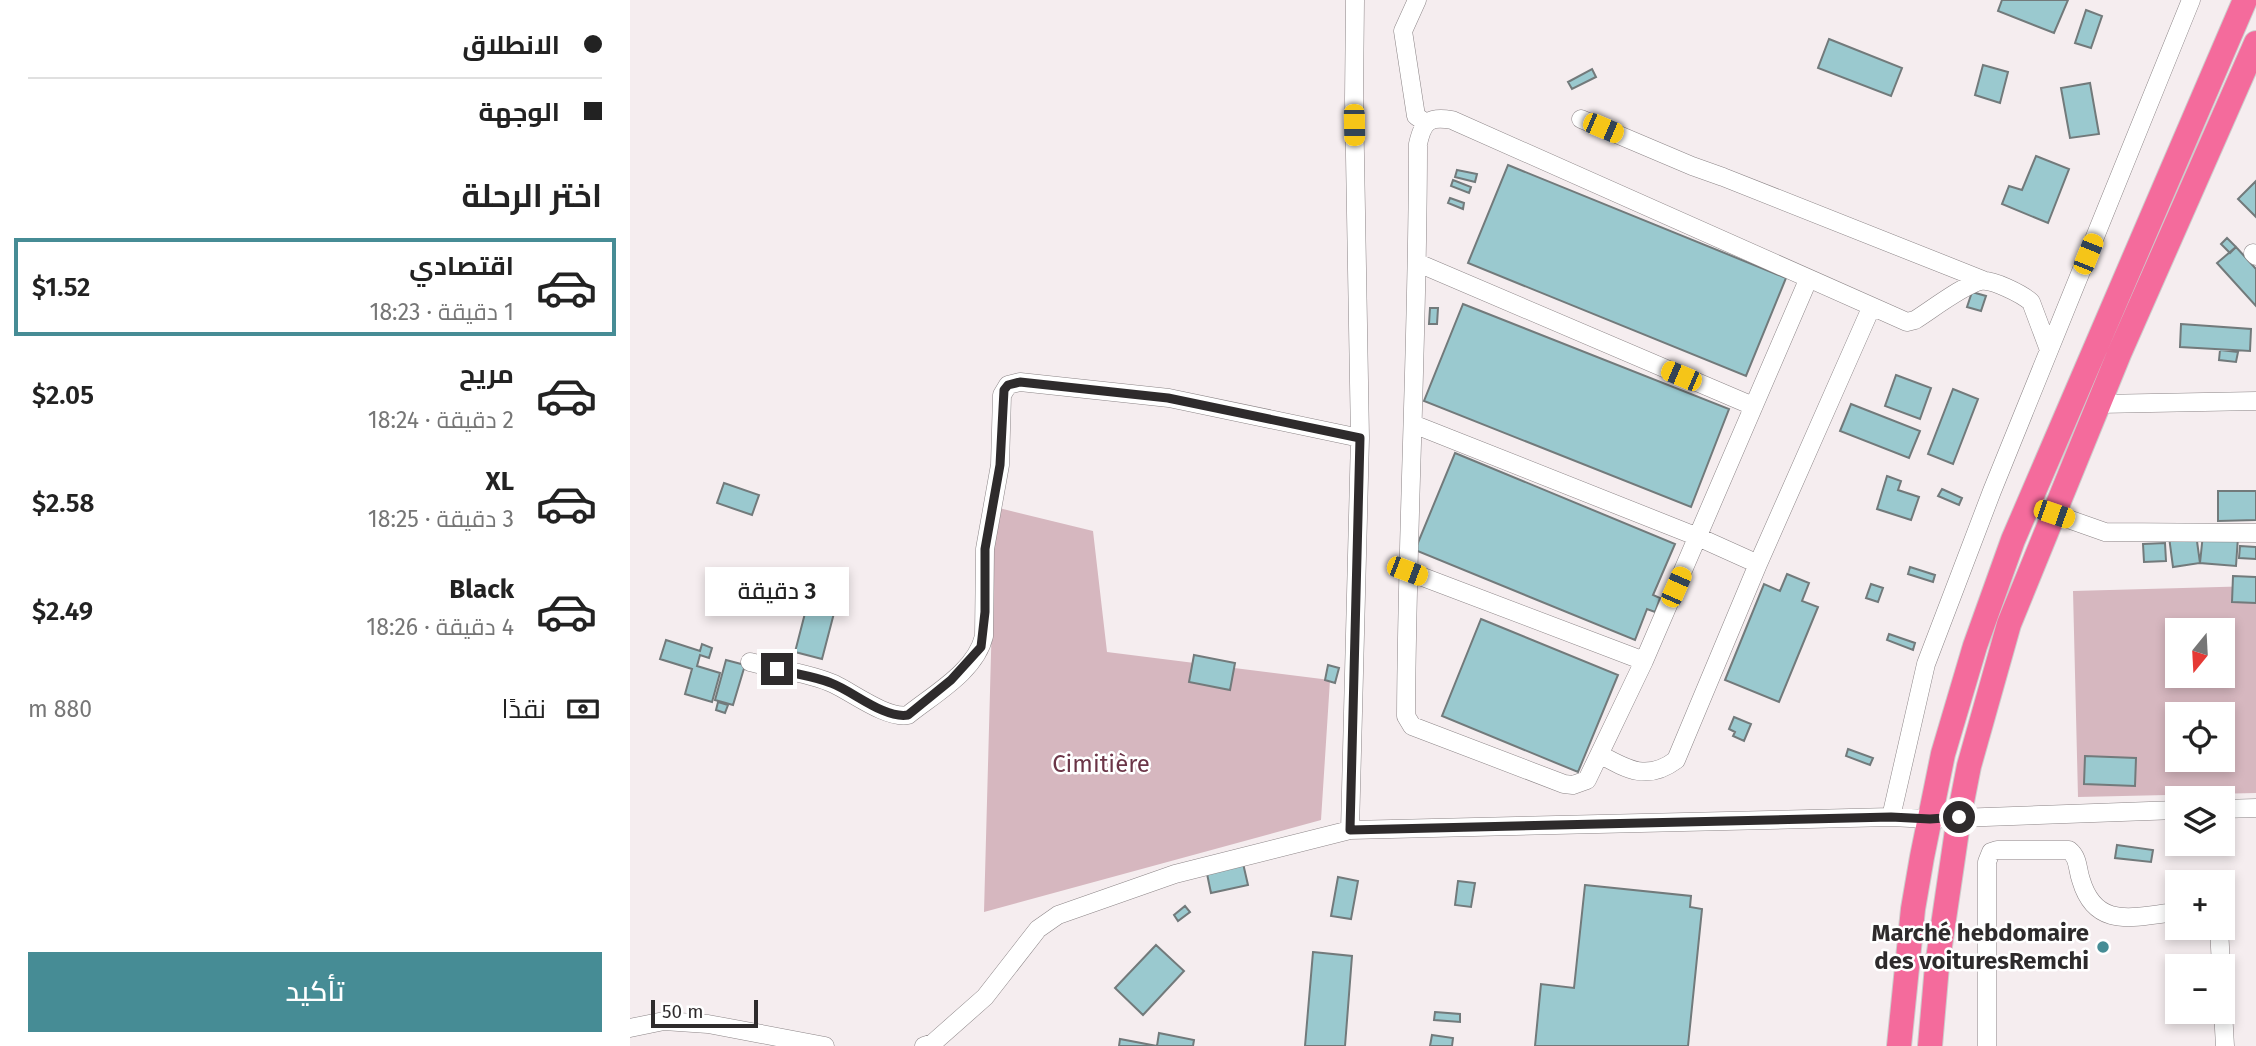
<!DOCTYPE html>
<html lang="ar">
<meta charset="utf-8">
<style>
body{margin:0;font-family:"Fira Sans",Cairo,sans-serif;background:#f6f6f6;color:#222;direction:rtl;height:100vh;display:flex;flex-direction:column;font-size:26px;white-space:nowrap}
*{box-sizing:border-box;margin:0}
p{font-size:23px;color:#767676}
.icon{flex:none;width:38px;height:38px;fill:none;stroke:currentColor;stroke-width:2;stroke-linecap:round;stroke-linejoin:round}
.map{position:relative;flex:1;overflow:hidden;direction:ltr}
.panel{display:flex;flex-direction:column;background:#fff;width:630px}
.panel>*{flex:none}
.top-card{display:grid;align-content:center;height:154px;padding:0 28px;background:#fff}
.needle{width:46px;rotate:198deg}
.controls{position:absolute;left:1535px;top:618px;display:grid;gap:14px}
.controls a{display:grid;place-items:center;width:70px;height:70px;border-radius:0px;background:#fff;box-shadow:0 4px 10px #0003;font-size:35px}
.scale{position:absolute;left:21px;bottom:18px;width:107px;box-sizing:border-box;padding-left:7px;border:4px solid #2e2b2c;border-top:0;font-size:19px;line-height:24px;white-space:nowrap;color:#2e2b2c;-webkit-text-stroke:5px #fff;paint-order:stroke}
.end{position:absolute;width:32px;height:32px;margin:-16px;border:9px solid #2e2b2c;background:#fff;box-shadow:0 0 0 4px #fff}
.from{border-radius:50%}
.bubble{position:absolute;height:49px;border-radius:0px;background:#fff;box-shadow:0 4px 10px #0003;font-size:23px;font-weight:600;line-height:49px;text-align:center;direction:rtl}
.car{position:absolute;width:21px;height:42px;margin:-21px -10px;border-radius:9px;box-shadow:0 0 5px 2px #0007;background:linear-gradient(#f5c518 24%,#345 0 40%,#f5c518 0 76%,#345 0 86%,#f5c518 0)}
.top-card b{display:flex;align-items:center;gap:24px;height:66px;font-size:26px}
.top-card b+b{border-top:2px solid #e0e0e0}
.top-card i{width:18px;height:18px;background:#222}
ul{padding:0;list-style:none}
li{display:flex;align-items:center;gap:21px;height:98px;margin:0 14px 10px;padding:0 14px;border:4px solid transparent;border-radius:0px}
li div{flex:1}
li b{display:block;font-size:26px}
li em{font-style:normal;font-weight:600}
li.selected{border-color:#468c95}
li>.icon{width:63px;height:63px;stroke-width:1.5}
h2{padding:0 28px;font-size:32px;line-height:84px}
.pay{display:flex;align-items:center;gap:18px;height:77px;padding:0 28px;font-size:26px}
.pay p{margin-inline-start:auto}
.button{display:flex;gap:14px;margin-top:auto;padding:14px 28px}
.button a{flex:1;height:80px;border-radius:0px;background:#468c95;color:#fff;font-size:28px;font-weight:600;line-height:80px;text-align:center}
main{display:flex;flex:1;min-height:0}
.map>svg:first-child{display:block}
.green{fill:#d6b7bf;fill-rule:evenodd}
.building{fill:#9ac9cf;stroke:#727a7b;stroke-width:2}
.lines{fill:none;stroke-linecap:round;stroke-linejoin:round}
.minor-casing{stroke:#8c8587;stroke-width:19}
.highway-casing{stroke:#cdcccc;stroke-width:26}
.minor{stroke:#fff;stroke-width:18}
.highway{stroke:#f46b9c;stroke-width:24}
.route{stroke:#2e2b2c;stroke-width:9}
.poi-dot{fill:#468c95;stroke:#fff;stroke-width:2.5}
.labels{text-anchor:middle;stroke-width:5;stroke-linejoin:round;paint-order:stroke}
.park-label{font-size:24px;fill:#6b3547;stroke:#fff}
.poi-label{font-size:24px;font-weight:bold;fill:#2e2b2c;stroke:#fff;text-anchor:end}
</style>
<main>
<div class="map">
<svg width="1626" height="1046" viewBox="0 0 1626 1046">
<rect width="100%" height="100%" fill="#f5edef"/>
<!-- green -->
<path class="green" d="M365,507L463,531L477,652L700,680L691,820L354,912Z
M1626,586V793L1448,797L1443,591ZM1547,630H1592V676H1547ZM1547,714H1592V760H1547Z"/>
<!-- building -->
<path class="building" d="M1372,0H1438L1424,33L1368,11Z
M1456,10L1472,16L1461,48L1445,43Z
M1199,39L1272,68L1261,96L1188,68Z
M1353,65L1378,72L1370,103L1345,95Z
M962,69L966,77L942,89L938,82Z
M1460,83L1469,134L1440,138L1431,88Z
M1406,156L1439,169L1418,223L1372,204L1379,186L1392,190Z
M878,165L1156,278L1116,376L838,263Z
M827,170L847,174L845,182L825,177Z
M823,180L841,187L839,193L821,186Z
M1626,181V217L1608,199Z
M820,198L834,203L833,209L818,203Z
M1597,238L1606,247L1600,253L1591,244Z
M1606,247L1626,269V306L1587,263Z
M1342,292L1356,296L1351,311L1337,307Z
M833,304L1099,409L1061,507L794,401Z
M800,308H808L807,324H799Z
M1551,324L1621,329L1620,351L1550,347Z
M1590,350L1608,352L1606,362L1589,360Z
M1266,375L1301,388L1290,419L1255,406Z
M1323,389L1348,399L1323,464L1298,454Z
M1221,404L1290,431L1279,458L1210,431Z
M825,453L1045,544L1023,595L1030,598L1025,612L1017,609L1005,640L785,550Z
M1257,476L1271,481L1268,490L1289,497L1281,520L1247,509Z
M94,483L129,495L122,515L87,503Z
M1312,489L1332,498L1329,505L1308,496Z
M1588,491H1626V520L1588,521Z
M1566,534L1570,563L1543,567L1539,537Z
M1573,534L1608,537L1606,566L1570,563Z
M1535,543L1536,561L1514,562L1513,544Z
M1610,546L1626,547V559L1609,558Z
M1280,567L1305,575L1303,582L1278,574Z
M1157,574L1179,583L1172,601L1188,607L1149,702L1095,680L1134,584L1150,591Z
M1603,576L1626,577V603L1602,602Z
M1241,584L1253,588L1248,602L1236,598Z
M182,586L209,594L192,659L165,652Z
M851,619L988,675L948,772L812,716Z
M1259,634L1285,643L1283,650L1257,640Z
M36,640L70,651L72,644L82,648L79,658L70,655L67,666L90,673L82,702L55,694L62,669L30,659Z
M564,655L605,663L600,690L559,682Z
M96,660L115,665L103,705L85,700Z
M698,665L709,668L705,683L695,680Z
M88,702L98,705L95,713L86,710Z
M1104,717L1121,724L1114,741L1103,736L1105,732L1099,729Z
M1218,749L1243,758L1240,765L1216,756Z
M1455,756L1506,758L1505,786L1454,784Z
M1487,845L1523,850L1521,862L1485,858Z
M612,859L618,885L581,893L576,869Z
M708,877L728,881L721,919L701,916Z
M828,881L845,883L841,907L825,905Z
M955,885L1061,896L1060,907L1072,909L1058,1046H905L911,984L944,988Z
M555,906L560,912L548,921L544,915Z
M526,945L554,971L513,1015L485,988Z
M683,952L722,956L715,1046H675Z
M805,1012L830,1014V1022L804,1020Z
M529,1033L564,1040L563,1046H489L490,1039L527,1046Z
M802,1035L823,1038L822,1046H800Z"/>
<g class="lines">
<defs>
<path id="minor" d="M787,0L773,31L786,116L796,123
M951,119L1062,166L1093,177L1353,280
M1623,253L1626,256
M788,263L1123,406
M1178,280L1014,661L957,780L943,785L934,784L782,726L776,716C777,526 788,335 788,144C793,121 799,116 822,120L1277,322L1285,320C1301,310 1335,284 1351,281C1362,279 1392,294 1401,302L1419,350
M1469,404L1626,401
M783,424L1068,537L1128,564
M1424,514L1475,532L1626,533
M777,571L1014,661
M120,662C146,669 180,673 204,684C223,693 257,719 278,715C304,694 346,671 354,636L355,549L370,465L372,395L378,385L390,382L539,398L730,438
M971,755C998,770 1018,781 1046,760L1128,564L1241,308
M1592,809L1626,808
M1261,817L1296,664L1362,491L1561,0
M720,830L730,438L724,99L725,0
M1589,928L1591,966
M1592,993L1595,1046
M0,1028L34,1021L78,1024L195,1046
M294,1046L303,1043L355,997L408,929L428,915L545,874L720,830L1261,817L1300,819L1547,810
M1357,1046V862L1361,852L1367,850H1439C1449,858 1447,869 1451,880C1466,931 1505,916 1547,912"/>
<path id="highway" d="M1269,1046L1283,909L1292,857L1313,754L1345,646L1383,540L1615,0
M1300,1046L1307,966L1329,817L1339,766L1379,624L1489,354L1626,43"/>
</defs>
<!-- minor casing -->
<use href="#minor" class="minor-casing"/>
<!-- highway casing -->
<use href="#highway" class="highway-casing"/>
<!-- minor -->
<use href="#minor" class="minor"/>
<!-- highway -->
<use href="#highway" class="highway"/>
</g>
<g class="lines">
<!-- route -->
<path class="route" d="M147,669C164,674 184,676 201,683C223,691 254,719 278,715L321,680L351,647L355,612V549L370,465L374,390L378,385L390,382L538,398L730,438L720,830L1261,817L1300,819L1329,817"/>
</g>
<!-- markers -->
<circle class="poi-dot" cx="1473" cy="947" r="7"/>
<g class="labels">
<!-- park labels -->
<g class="park-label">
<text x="471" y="772">Cimitière</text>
</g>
<!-- poi labels -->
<g class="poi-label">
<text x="1459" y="941">Marché hebdomaire<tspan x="1459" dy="28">des voituresRemchi</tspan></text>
</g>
</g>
</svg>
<div class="controls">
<a><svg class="needle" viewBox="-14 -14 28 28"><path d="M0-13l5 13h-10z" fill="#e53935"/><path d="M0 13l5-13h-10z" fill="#767676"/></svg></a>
<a><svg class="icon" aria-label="locate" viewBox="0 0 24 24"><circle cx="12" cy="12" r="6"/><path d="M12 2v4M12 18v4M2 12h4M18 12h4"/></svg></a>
<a><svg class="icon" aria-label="layers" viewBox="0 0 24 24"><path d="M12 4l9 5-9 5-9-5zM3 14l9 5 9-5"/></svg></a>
<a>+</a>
<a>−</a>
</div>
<div class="scale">50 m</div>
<i class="end from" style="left:1329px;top:817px"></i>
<i class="end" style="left:147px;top:669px"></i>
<div class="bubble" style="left:75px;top:567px;width:144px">3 دقيقة</div>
<i class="car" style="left:724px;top:125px;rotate:179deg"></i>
<i class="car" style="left:973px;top:128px;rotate:113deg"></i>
<i class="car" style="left:1458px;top:254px;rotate:22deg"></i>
<i class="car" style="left:1051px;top:376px;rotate:293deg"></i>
<i class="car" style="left:1424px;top:514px;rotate:109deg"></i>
<i class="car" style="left:777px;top:571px;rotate:111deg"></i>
<i class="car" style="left:1046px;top:587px;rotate:24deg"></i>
</div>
<section class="panel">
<div class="top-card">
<b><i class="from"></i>الانطلاق</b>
<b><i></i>الوجهة</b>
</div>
<h2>اختر الرحلة</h2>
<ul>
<li class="selected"><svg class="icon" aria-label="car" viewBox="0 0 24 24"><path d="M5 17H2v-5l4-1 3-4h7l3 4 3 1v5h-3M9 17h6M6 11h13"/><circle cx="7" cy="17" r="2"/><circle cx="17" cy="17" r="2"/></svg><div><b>اقتصادي</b><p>1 دقيقة · 18:23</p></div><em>$1.52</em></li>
<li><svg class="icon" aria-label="car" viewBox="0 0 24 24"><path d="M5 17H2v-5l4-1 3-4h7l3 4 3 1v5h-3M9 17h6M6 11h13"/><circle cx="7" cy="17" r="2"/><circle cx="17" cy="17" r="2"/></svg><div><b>مريح</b><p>2 دقيقة · 18:24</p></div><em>$2.05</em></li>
<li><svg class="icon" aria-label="car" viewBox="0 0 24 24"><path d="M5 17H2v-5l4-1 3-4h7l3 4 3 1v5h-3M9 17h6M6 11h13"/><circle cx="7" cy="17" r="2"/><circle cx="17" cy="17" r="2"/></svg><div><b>XL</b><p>3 دقيقة · 18:25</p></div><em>$2.58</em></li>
<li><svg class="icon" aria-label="car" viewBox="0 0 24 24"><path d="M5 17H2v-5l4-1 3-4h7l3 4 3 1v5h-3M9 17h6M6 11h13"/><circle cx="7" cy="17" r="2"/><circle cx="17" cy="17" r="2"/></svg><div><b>Black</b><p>4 دقيقة · 18:26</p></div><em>$2.49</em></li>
</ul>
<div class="pay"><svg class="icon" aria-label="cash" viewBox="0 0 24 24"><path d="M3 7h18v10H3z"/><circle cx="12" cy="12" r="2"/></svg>نقدًا<p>880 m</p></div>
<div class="button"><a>تأكيد</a></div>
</section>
</main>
